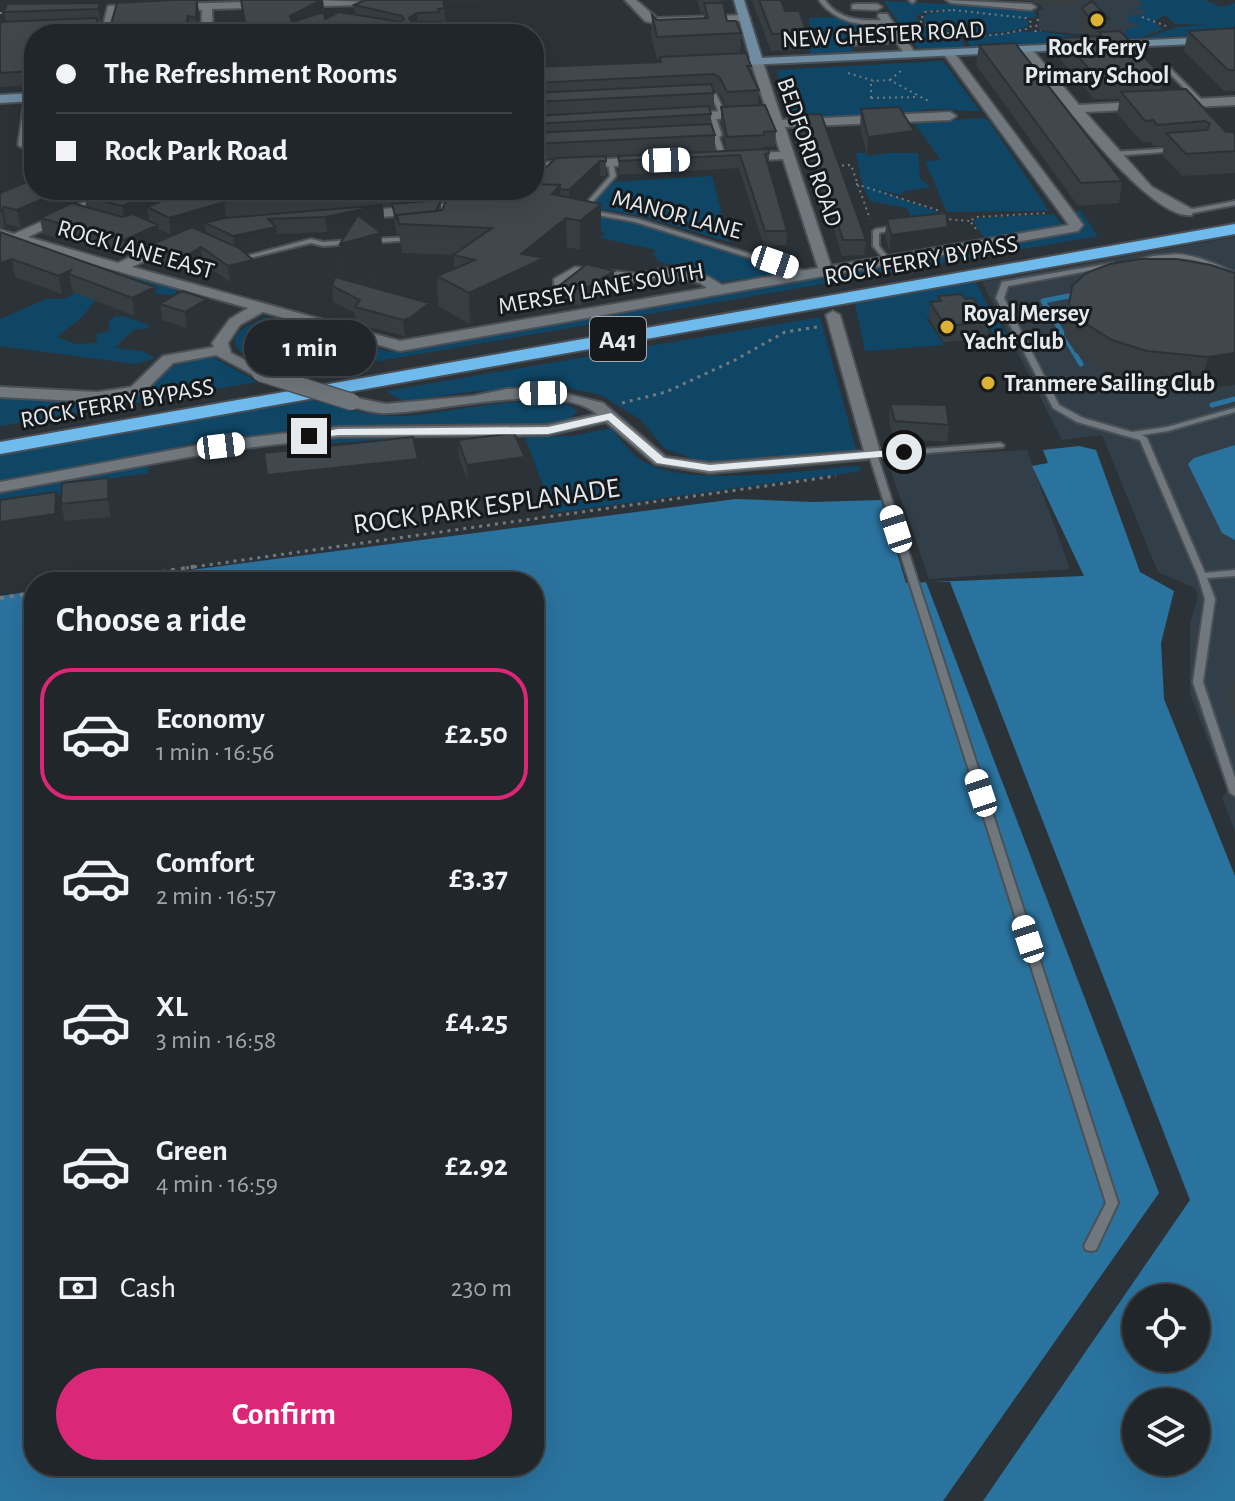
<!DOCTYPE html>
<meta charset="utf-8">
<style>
body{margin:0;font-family:"Alegreya Sans",sans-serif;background:#292e32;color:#f1f3f6;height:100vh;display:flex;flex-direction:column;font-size:30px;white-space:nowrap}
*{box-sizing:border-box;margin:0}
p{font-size:26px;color:#a2a5a8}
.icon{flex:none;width:44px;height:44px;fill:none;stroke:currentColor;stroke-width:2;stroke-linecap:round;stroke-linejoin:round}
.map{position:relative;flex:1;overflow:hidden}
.side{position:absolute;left:24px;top:572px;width:520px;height:904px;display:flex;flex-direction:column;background:#21262a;border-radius:32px;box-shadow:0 8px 32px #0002,0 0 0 2px #3e4347}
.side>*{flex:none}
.guide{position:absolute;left:24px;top:24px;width:520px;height:176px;border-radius:32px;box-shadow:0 8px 32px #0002,0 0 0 2px #3e4347;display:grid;align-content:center;height:176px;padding:0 32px;background:#21262a}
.fabs{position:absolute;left:1122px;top:1284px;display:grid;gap:16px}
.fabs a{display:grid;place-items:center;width:88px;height:88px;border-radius:50%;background:#21262a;box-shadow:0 8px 32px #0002,0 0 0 2px #3e4347;font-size:40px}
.end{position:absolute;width:36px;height:36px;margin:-18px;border:10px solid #e5eaee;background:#111;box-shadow:0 0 0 4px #111}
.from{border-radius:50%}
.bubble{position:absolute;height:56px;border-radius:28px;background:#21262a;box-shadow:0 8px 32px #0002,0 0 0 2px #3e4347;font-size:26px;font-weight:600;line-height:56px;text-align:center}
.car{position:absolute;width:24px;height:48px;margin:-24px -12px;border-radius:10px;box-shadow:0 0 6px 2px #0007;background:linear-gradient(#fff 24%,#345 0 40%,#fff 0 76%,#345 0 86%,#fff 0)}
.guide b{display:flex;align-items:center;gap:28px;height:76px;font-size:30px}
.guide b+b{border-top:2px solid #3e4347}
.guide i{width:20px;height:20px;background:#f1f3f6}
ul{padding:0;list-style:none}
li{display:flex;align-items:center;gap:24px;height:132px;margin:0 16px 12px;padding:0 16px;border:4px solid transparent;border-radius:32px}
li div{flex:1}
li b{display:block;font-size:30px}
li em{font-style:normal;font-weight:600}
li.active{border-color:#db2777}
li>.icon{width:72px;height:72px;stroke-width:1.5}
h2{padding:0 32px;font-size:36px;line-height:96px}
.pay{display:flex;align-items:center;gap:20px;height:88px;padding:0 32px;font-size:30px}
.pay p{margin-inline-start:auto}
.button{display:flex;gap:16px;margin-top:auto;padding:16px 32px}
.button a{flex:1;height:92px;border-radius:48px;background:#db2777;color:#fff;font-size:32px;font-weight:600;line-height:92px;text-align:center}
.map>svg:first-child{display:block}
.built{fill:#333f48}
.green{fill:#0f4666}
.water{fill:#2b739f;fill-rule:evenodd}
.pier{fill:#2c3338}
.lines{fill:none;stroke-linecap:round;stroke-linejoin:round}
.stream{stroke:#2b739f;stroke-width:5}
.lane-casing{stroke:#4a5055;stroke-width:4}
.street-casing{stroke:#4a5055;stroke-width:4}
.secondary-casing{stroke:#4a5055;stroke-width:4}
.highway-casing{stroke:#4a5055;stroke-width:4}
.path-far2{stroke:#73797d;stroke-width:2;stroke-dasharray:2 4;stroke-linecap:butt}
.path-far1{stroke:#73797d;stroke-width:3;stroke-dasharray:3 5;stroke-linecap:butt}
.path{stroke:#73797d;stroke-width:4;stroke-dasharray:4 6;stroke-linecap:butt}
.lane{fill:#70787e;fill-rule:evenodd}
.street{fill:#70787e;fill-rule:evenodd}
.secondary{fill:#708ca0;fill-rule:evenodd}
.highway{fill:#70bbee;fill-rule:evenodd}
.street-bridge-casing{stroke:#4a5055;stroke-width:19;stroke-linecap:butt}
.street-bridge{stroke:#70787e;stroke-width:16}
.wall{fill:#373e42;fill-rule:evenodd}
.shaded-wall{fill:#2d3236}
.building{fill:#40484d;stroke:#2d3236;stroke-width:2}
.route{fill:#e5eaee}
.poi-dot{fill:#dbb233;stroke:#171a1c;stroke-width:3}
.labels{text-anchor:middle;stroke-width:6;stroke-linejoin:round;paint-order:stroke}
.far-street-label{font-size:24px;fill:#e5eaee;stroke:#171a1c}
.far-poi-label{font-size:24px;font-weight:bold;fill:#e5eaee;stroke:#171a1c;text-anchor:start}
.shield{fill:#171a1c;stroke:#a7acaf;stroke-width:2}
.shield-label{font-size:26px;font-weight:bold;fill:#e5eaee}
.street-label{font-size:28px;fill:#e5eaee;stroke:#171a1c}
</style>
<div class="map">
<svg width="1235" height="1501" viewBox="0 0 1235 1501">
<rect width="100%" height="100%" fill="#2c3338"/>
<!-- built -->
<path class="built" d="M1038,0H1140L1161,30L1140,38L1119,39L1039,30V10L1043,9Z
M1235,237V831L1222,798L1227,790L1190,694V623L1198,597L1195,588L1158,572L1102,435L1062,440L982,282Z
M1027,450L1070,569L929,579L886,457Z"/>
<!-- green -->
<path class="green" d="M1140,0H1205L1221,7L1235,3V33L1145,38L1178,27L1207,25L1175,24L1165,15L1154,21L1162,29L1139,38H1123L1128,28L1141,26L1128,21L1127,17L1143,14L1145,9L1131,11L1143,5Z
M883,1L1031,8L1035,11L1036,17C1007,23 944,0 917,16L918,25L958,34L965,47L918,49Z
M950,10L1026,19L1029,25C1013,37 938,35 923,22L926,14Z
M835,17L859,24L880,25L886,35L845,37L854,52L811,54L807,45H802L800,29H810L809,18Z
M1035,31L1108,40L971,47L965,36Z
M943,61L980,111C959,112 928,104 913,114L793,119L777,70Z
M980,118L988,120L1049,211L947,212L925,161L941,160L914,123Z
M856,153H918L920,179L931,187L905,191L901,195L876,189L940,213L942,218L912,221L907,208L870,201L862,184Z
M712,176L729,242L641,216L588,207L613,182Z
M1080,210L1098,236L298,375C260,370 196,341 267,317L391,352L1069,234L1082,229V222L1075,212Z
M575,211L635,221L795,271L722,282L659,261L653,254L656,250L601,238L605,233L589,230Z
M1054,214L1064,227L987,241L973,221L978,218Z
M107,268L173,286L177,292L171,295L157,294L138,286L97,298L82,317L57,337L76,344L97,343L96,334L109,331V322L115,316L127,317L149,325L148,328L133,330L115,348L143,351L155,358L136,364L0,346V319L46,299H65L93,281L91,274Z
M976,282L990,310L1009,336L996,337L980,314L926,318L944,345L865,351L855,303Z
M820,317L857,453L737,463L693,459L664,448L640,419L601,395L559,386L478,391L403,401L386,391Z
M211,356L258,382L0,426V397L83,400L145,393C165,371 179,356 211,356Z
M314,400C342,407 370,417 400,416C435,416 555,386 577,411L569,421L555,424L365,427L399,431L411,438L322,444L313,429L196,442L149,455L148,473L88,482L59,494L0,506V454Z
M611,428C622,441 631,456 646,463C697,488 801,470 858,466L862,471L553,513L525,437L572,436Z"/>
<!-- water -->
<path class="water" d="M1235,445V540L1222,533L1188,464L1194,458Z
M1079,446L1096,450L1140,572L1174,591L1161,643L1164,699L1235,876V1501H0V596L34,591V1466H534V582H98L736,499L812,502L881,500L906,583L1084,576L1032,466L1048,463L1043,450ZM1136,1298H1196V1358H1136ZM1136,1402H1196V1462H1136Z"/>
<!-- pier -->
<path class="pier" d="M926,582H950L1190,1200L983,1501H943L1159,1193Z"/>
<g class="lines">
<!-- stream -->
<path class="stream" d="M1079,294L1043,301L1081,364
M1212,405L1235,399"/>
<defs>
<path id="lane" d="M819,0H825C839,21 864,21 887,20L890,22C865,29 834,22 819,0Z
M909,0H915V1L912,3Z
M900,39L902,40V42L853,45L850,43L853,41Z
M1164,66H1168L1203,101V103H1199L1164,68Z
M704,94H716L726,115L725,116L720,115L712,97H702L701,96Z
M710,114L715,115L722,135L719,137L726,158L725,159L720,158L713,137L704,138L701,136L715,133Z
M1175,148L1177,149V151L1113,156L1110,154L1113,152Z
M608,162L613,163L616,176L584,212H580V210L610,176Z
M1235,201V205L1187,214L1184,212L1187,210Z
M589,210L638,219L815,274L808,276L635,222L587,213V211Z
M896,226L899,228L898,229L879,233V246L891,261L886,262L873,246V231L876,229Z
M411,237L413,238V240L371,243L368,241L371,239Z
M311,239L323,242L351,240L354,242L351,244L323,246L311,243L238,261L235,259Z
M1178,254C1199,256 1216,264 1235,273V278C1225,274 1216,269 1206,264C1183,255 1161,259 1137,263L1134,261L1153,256Z
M1113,263L1115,264V266L1008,286L1004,298L1059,405L1083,418L1132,432L1167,427L1235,408V412L1168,431L1142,435L1147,438L1205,573L1235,570V576L1207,578L1215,599L1203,682L1235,778V796L1230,793L1193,682L1205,599L1198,576L1140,440L1077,422L1053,408L996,298L1002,282Z
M1000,443L1004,445L1003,447L878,457L1118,1203L1096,1250L1091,1251L1086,1250L1084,1246L1106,1203L869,455L873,453Z"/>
<path id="street" d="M315,0L367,2L362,5L212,9L213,34H201L202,10H173L168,7L173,4Z
M625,0H636L657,18L744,15L750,18L744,21L657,24L645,21Z
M946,0L1031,4L1036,7L1031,10L951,3Z
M141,4L145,5V9L117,11L113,34H101L108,6Z
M856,4H877L882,7L877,10L852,9V5Z
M879,14H887L916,54L914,56H906L878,16Z
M453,30L458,34H413L419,31Z
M1022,47H1030L1079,105L1235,97V105L1085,112L1152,187L1192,209V215C1148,221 1050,85 1022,51Z
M949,50L953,51L1081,222L1083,225L1078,231L400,351L263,312L240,325L228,343L231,353L265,370V376H255L216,355L173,363L143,393L125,398L97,402L0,397V387L97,392L125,388L131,387L163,356L214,347L212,343L230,319L248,308L0,238V230L14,234L111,190H129L28,237L118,263L167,239H177V245L132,267L400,341L707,288L700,283L664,276L640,282L578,276L564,285H554V279L575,267L640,274L664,268L709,277L722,285L818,268L783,159L744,161L738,157L744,153L780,152L769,116L684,121L678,117L684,113L766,109L751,62L757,59L763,62L782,120L950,112L956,116L950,120L785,127L831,266L1069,225L943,53Z
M31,93L34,94L32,123L34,132L31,131L30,143L34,146V155L18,145L25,97Z
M644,157L649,158V164L534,171V163Z
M507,190H525L482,209L357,219L350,215L357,211L480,201Z
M833,311L840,315L881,455L879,458L710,473L655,464L606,422L548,435L338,437L221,451L0,492V482L221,441L338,427L548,425L597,414C557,380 441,412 389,413C376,414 360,409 346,405L344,402L352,397L386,404L473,396L507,389L543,388L603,403L666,457L710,463L864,451L826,315Z"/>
<path id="secondary" d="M734,0H744L762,58L1235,36V42L724,66L718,63L720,61L750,58Z
M34,93V101L0,103V95Z"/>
<path id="highway" d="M1235,224V234L0,454V442Z"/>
</defs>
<!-- lane casing -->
<use href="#lane" class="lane-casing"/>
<!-- street casing -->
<use href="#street" class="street-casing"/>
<!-- secondary casing -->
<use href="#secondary" class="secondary-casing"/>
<!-- highway casing -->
<use href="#highway" class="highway-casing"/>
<!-- path-far2 -->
<path class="path-far2" d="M953,10L1026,18L1032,23L1030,28C998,37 948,42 920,21L925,12Z
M0,13H10
M1142,17L1166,26
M1038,19L1035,31H1041
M848,73L874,81L890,80L928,101
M890,80L903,69
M871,98L917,97
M871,98V83L874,81
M836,166L851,165L870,219
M856,184L940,211L945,219L969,221
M976,229L970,221L976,217L1047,213"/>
<!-- path-far1 -->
<path class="path-far1" d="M622,403L666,392L735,360L785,332L817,327
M186,568L836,476"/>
<!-- path -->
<path class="path" d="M102,582L198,566
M0,598L34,593"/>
<!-- lane -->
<use href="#lane" class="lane"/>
<!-- street -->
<use href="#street" class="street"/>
<!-- secondary -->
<use href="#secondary" class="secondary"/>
<!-- highway -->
<use href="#highway" class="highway"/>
<defs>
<path id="street-bridge" d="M260,373L352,402"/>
</defs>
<!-- street-bridge casing -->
<use href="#street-bridge" class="street-bridge-casing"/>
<!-- street-bridge -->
<use href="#street-bridge" class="street-bridge"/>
</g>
<!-- wall -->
<path class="wall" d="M197,0L199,12L198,31L190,29L34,34V85L0,87V26L6,22L4,12L100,3L102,17L101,22H98L99,24H111Z
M241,0H323L325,19L355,15L354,5L365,0H483L444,4L446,23L443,24L445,34H246Z
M697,0H732L720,1L719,3L727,21L741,33L740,53L751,66V74L759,90L758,105L776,131L775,146L764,147V149L769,153V167L787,231L786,245L764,246L739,168L619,175L618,156L606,157V176H600L576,199L601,233L580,250L567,247L544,266L545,288L470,324L438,306L437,276L454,269V255L402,253L399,234H397L394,219L393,205L383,206L384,220L369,223L385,274L356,283L430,319L412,334L405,336L356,324L355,313L333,302L332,286L343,279L340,244L350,227L327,232L277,234L278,242L241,250L255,276L230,282L203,263L189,272L150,262L148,246L171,235L158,229L160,241L127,256L43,234L40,219L21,228L6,224L5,228H0V193L34,190H534L555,159L534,160V67L660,62V59H657L651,37L652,15L657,20L704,18V13H701ZM714,90L720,94L726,107H721V122L727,151L715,152V135L711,124V114L710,109H714ZM85,199L86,207L74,204ZM441,201H446L442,210H441ZM148,214L149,221L140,217ZM205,225L206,233L195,228Z
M749,0H781L785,11L807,32L806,50L771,51L752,1Z
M1010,0H1080L1079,6H1043L1031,1Z
M1082,8L1109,19L1107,31L1163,77L1161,90L1226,132L1235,134V173L1182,176L1162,155L1164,146H1154L1150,142H1142L1117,114L1120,99H1094L1059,58L1062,38L1086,37L1080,28Z
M1235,28V91H1224L1184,51L1188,31Z
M979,45L1122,181L1119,203L1078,206L976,65Z
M861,109L914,131L912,149L867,156L860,127Z
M801,115L866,240L864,255L842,256L814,161L810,162L800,129Z
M887,219L948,227L946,242L889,251L885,234Z
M0,232L155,287L158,305L135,316L73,292L72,289L62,294L15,277L0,283Z
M614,271V287L582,306L560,301V285Z
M1235,273V385L1201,389L1141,383L1107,372L1075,352L1064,335L1072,286Z
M938,296L965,299L989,322L987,339L943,342L929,318L930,302L937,301Z
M160,304L209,315L187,328L162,320Z
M890,404L949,425L947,442L893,438L889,421Z
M458,440L526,474L468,482L459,457Z
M111,496V517L65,521L61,504Z
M1233,679H1235V718L1228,697Z"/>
<!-- shaded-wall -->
<path class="shaded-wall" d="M197,0L199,12L198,31L196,18Z
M321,0H323L324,14L292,31L290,16Z
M440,0H483L440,4Z
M100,3L102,17L101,22L98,9Z
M417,13L418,28L409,18Z
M188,16L190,29L189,34H185Z
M914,131L912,149L867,156L868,137Z
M600,161V176L569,205V190Z
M560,185L561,214L552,194Z
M63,190H104L84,196L85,199L21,228L17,210Z
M162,190H229L147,207L148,214L125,223L122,206Z
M224,202L226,219L205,223V225L171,235L169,218Z
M601,204V233L580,250V221Z
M383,205L384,220L327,232L325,217Z
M3,207L6,224L5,228L2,211Z
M566,218L567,247L544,266L545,288L470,324L469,293Z
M158,225L160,241L127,256L124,240Z
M276,227L278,242L235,251L233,236Z
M948,227L946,242L889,251L891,235Z
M381,233L385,274L344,286L340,244Z
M201,247L203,263L189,272L186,256Z
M12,259L15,277L0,283V263Z
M253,260L255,276L230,282L228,266Z
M71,270L69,274L72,289L62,294L59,276Z
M614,271V287L582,306V290Z
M155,287L158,305L135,316L132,298Z
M207,299L209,315L187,328L185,312Z
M429,303L430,319L412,334L405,336L403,320Z
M1235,353V385L1201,389L1208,357Z
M525,457L526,474L468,482L467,465Z
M418,459L419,476L269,492L267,475Z
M108,478L111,496V517L108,499Z
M56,492L59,510V532L0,540V522Z"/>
<!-- building -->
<path class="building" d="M174,0H197L196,18L188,16L185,34H34V71L0,73V26L1,22L96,18L99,24H111L117,3Z
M241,0H321L290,16L292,22L324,12L325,19L339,12L401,22L404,19L402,16L354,5L365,0H443L445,8L438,9L439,12L417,13L409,18L412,22H442L445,30L439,31V34H247Z
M759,0H781L785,11H799L807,32L772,34Z
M1092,1L1109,19L1091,20L1082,8Z
M100,3L98,9L4,12L7,4Z
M704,3H723L727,21H736L741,33L657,37L652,15L657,20L708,18Z
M1235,28V70H1228L1188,31Z
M1120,31L1163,77L1097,78L1062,38L1102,36L1099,32Z
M1015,43L1122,181L1081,183L979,45Z
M746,53L751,66H747L759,90L727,92L720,78L714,74L534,83V67L661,62L660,57Z
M711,84L714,93L534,102V93Z
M1186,89L1226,132H1233L1235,134V151L1186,154L1166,133L1207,130L1210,124L1205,121L1157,125L1153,120L1145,121L1121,92Z
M765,105L776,131L764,132V135L727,137L721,107Z
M709,106L711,114L534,124V116Z
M899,107L914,131L868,137L861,109Z
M821,114L866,240H843L814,147H811L801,115Z
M711,124L715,135L534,144V133Z
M768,149L769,153L765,154L787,231H765L740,155L619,161L618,156Z
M606,156V161H600L569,190L560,189V185L534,184V179L556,158Z
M34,179V190H63L17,210L3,207L2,211H0V193Z
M534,184L560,185L552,194L601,204L580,221L566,218L521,254L544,258L469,293L437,276L475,260L453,255L492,228L399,224L397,215L442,210L451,190H534Z
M96,190H162L122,206L84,196Z
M189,190H368L224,202L169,218L147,207Z
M441,200L436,211L397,215L398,219H396L392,204Z
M72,203L122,217L133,214L158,225L124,240L40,218Z
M383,205L325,217L268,219L276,227L233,236L205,223L225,218Z
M946,213L948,227L891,235L887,219Z
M358,215L381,233L340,244Z
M192,227L239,248L253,260L228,266L201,247L186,256L148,246Z
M0,232L155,287L132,298L69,274L71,270L59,276L12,259L0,263Z
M1140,259H1176L1211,265L1235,273V353L1208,357L1147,351L1112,340L1080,320L1069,304L1072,286L1086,273L1110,264Z
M587,264L614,271L582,290L560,285Z
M335,277L429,303L410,318L403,320L355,307L360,300L332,286Z
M182,291L207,299L185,312L160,304Z
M962,294L965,299L973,298L989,322L945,326L930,302L941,301L938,296Z
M890,404L946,405L949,425L895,421Z
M514,433L525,457L467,465L458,440Z
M413,437L418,459L267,475L264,453Z
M108,478V499L61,504L62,483Z
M56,492L55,514L0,522V500Z"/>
<!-- route -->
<path class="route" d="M611,413L664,458L710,465L904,449L910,452L904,455L710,471L657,463L608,420L548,434L338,435L309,439L304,436L338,429L548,427Z"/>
<!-- markers -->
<g class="poi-dot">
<circle cx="1097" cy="20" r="8"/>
<circle cx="947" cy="327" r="8"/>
<circle cx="988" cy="383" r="8"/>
</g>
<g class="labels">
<!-- far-street labels -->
<g class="far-street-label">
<text transform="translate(883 34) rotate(-3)" y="8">NEW CHESTER ROAD</text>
<text transform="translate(810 152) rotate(71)" y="8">BEDFORD ROAD</text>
<text transform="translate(677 214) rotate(15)" y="8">MANOR LANE</text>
<text transform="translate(136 249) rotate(16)" y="8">ROCK LANE EAST</text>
<text transform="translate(921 260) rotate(-10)" y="8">ROCK FERRY BYPASS</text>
<text transform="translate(601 288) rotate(-10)" y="8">MERSEY LANE SOUTH</text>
<text transform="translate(117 403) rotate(-10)" y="8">ROCK FERRY BYPASS</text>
</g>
<!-- far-poi labels -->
<g class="far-poi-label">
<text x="1097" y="55" text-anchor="middle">Rock Ferry<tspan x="1097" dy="28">Primary School</tspan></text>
<text x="963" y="321">Royal Mersey<tspan x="963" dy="28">Yacht Club</tspan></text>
<text x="1004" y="391">Tranmere Sailing Club</text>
</g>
<!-- shield labels -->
<rect class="shield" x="590" y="317" width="56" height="44" rx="6"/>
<g class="shield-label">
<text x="618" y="348">A41</text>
</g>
<!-- street labels -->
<g class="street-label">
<text transform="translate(486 505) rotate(-8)" y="10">ROCK PARK ESPLANADE</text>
</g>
</g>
</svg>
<div class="fabs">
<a><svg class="icon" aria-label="locate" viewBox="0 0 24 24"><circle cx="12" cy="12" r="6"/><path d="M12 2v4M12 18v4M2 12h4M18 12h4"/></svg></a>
<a><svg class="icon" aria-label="layers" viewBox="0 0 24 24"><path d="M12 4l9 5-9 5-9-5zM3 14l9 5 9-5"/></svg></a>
</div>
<i class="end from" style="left:904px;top:452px"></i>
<i class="end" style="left:309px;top:436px"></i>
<div class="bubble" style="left:244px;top:320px;width:132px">1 min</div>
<i class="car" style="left:666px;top:160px;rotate:88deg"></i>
<i class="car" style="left:775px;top:262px;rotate:109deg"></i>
<i class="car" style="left:543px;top:393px;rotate:269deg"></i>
<i class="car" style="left:221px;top:446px;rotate:83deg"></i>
<i class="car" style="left:896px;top:529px;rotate:342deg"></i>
<i class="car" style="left:981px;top:793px;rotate:342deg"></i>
<i class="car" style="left:1028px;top:939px;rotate:342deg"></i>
<div class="guide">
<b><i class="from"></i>The Refreshment Rooms</b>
<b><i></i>Rock Park Road</b>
</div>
<section class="side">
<h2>Choose a ride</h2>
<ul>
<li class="active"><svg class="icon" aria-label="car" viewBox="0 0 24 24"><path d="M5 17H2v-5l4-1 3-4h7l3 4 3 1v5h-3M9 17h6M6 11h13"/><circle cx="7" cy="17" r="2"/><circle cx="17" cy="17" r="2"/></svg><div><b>Economy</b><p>1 min · 16:56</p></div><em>£2.50</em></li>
<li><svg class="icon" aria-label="car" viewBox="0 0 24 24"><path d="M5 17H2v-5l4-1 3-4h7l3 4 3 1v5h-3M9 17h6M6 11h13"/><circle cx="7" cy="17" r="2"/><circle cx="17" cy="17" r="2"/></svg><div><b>Comfort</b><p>2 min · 16:57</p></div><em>£3.37</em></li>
<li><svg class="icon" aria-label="car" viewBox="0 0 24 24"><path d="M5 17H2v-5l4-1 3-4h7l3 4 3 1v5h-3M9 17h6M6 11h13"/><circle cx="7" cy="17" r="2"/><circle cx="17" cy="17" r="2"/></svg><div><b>XL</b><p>3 min · 16:58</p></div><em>£4.25</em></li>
<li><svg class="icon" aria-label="car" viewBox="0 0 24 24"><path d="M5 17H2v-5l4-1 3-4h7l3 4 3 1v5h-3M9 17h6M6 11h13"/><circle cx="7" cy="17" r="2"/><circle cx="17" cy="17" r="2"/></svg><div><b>Green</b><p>4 min · 16:59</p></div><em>£2.92</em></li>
</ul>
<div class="pay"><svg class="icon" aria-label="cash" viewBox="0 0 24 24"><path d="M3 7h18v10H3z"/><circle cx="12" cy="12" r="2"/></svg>Cash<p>230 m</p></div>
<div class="button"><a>Confirm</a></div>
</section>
</div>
